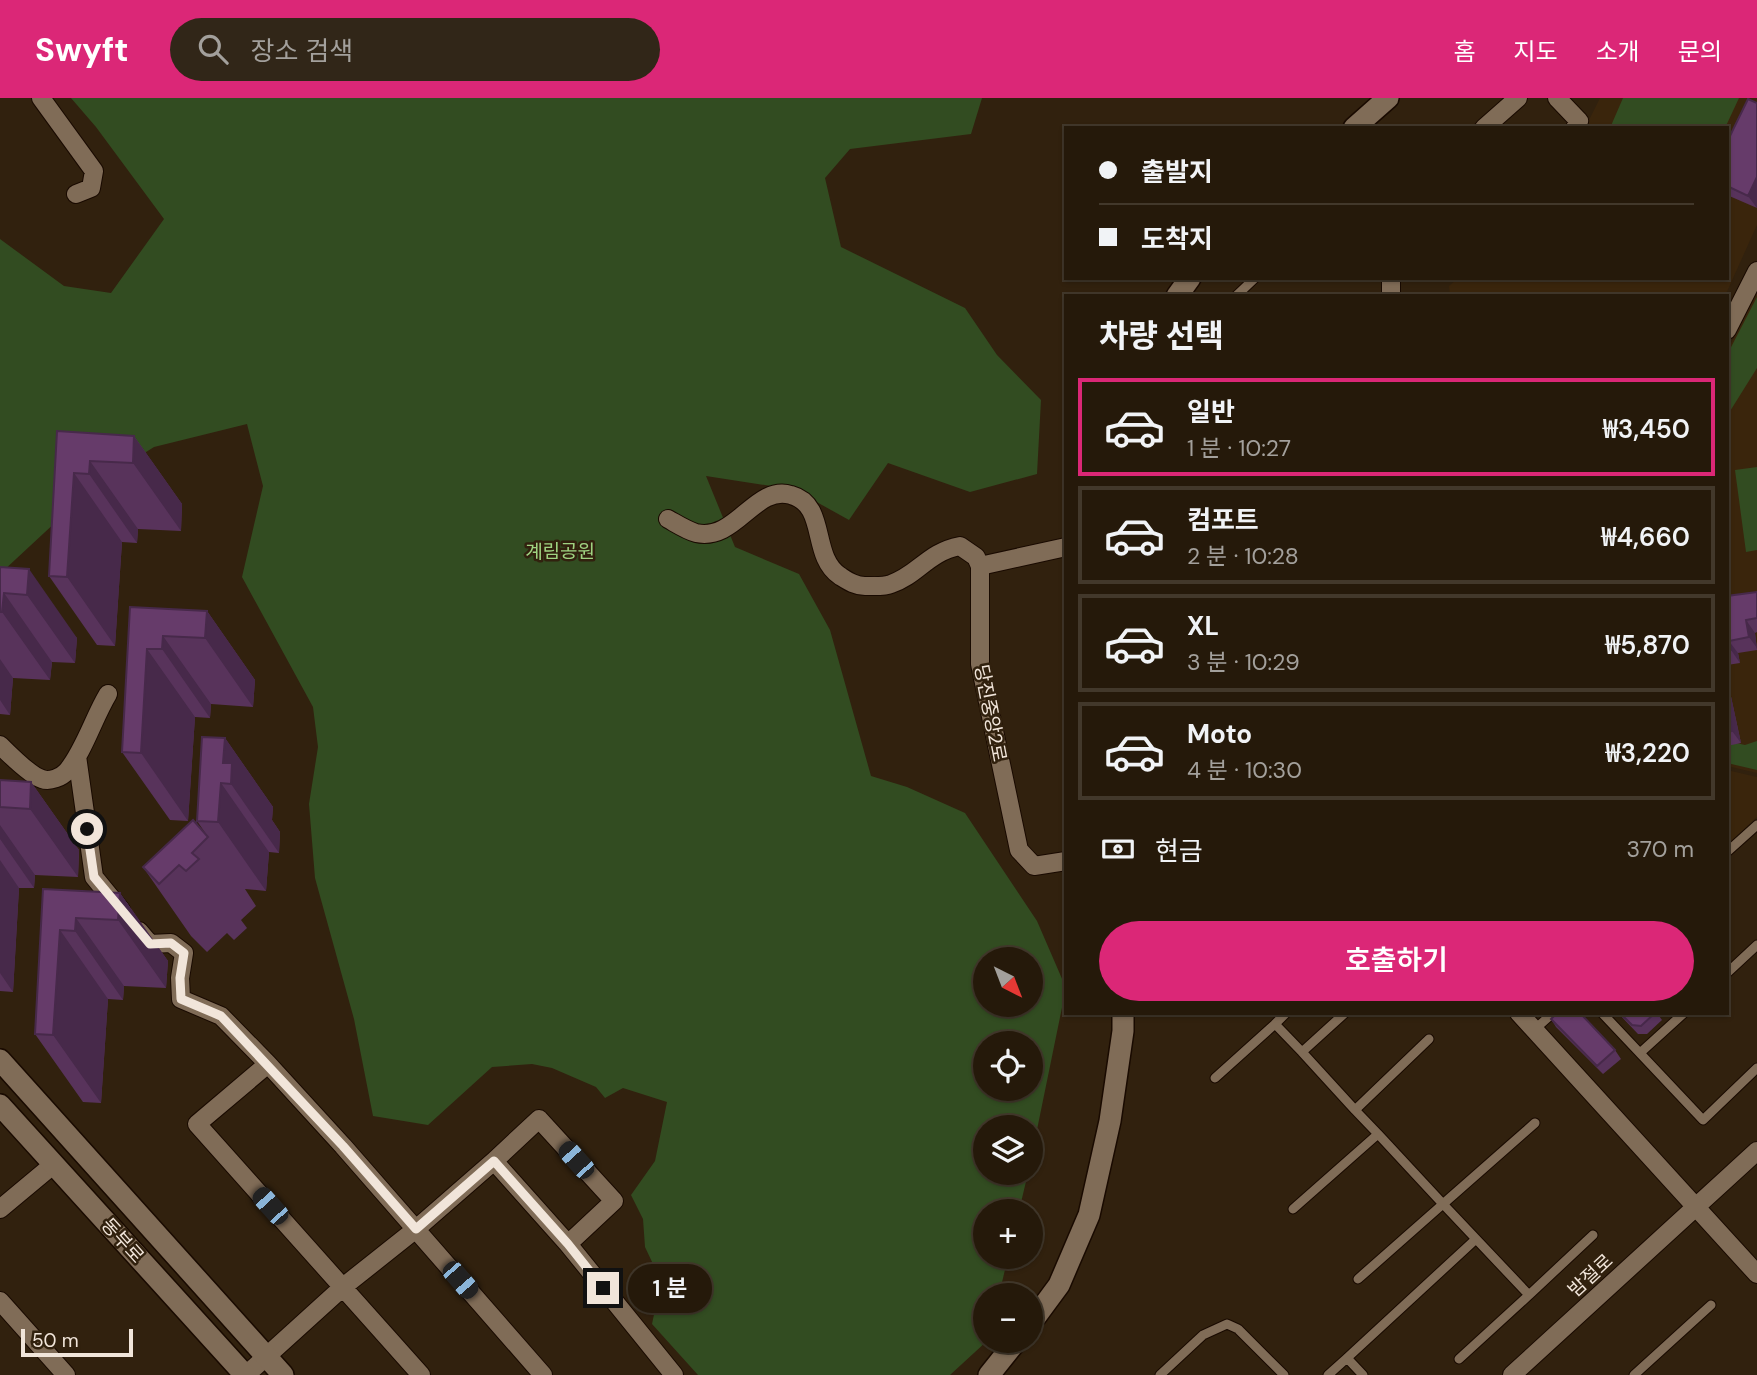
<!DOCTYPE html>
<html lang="ko">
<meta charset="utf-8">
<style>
body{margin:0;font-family:"DM Sans","Noto Sans KR",sans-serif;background:#312618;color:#f1f3f6;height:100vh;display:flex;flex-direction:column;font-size:26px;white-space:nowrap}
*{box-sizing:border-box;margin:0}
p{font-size:23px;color:#a3a09c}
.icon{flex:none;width:38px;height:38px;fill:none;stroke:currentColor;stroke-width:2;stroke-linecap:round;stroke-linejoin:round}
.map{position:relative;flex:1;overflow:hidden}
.drawer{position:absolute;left:1064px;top:196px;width:665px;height:721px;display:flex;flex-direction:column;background:#25190a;border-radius:0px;box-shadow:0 2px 5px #0004,0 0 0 2px #42382b}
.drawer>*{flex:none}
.guide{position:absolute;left:1064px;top:28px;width:665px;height:154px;border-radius:0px;box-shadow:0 2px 5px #0004,0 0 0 2px #42382b;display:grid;align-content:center;height:154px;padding:0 35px;background:#25190a}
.needle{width:46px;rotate:138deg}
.controls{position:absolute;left:973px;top:849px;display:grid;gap:14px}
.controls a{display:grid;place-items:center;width:70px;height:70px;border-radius:50%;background:#25190a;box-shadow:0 2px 5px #0004,0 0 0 2px #42382b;font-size:35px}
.scale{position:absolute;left:21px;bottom:18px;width:112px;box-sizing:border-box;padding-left:7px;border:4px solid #f1e5da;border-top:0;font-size:19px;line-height:24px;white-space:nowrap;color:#f1e5da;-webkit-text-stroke:5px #31210e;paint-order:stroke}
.end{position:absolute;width:32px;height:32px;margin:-16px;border:9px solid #f1e5da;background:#111;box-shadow:0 0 0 4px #111}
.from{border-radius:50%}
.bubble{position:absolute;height:49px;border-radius:24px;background:#25190a;box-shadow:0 2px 5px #0004,0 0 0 2px #42382b;font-size:23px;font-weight:600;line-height:49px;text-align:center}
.car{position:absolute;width:21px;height:42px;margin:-21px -10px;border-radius:9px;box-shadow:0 0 5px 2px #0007;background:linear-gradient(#222 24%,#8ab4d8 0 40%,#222 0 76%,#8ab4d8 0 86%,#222 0)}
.guide b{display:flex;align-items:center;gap:24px;height:66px;font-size:26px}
.guide b+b{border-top:2px solid #42382b}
.guide i{width:18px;height:18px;background:#f1f3f6}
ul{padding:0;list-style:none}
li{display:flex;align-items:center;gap:21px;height:98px;margin:0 14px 10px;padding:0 21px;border:4px solid #42382b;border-radius:0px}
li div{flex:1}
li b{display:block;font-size:26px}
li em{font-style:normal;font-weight:600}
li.current{border-color:#db2777}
li>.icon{width:63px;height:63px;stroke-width:1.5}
h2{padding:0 35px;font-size:32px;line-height:84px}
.pay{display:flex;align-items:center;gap:18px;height:77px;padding:0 35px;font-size:26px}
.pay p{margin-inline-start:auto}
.primary-button{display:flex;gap:14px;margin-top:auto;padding:14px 35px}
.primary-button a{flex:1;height:80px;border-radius:42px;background:#db2777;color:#fff;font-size:28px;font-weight:600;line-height:80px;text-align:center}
header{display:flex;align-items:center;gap:42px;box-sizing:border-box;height:98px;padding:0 35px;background:#db2777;color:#fff}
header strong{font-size:33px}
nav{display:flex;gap:38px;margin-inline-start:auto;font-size:24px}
.search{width:490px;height:63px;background:#312618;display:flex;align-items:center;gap:18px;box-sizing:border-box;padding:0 24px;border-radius:38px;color:#a3a09c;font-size:26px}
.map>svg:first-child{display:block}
.built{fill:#3a250c}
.green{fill:#324c21;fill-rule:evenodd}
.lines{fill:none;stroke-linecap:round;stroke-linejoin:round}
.service-casing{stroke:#190a00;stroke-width:11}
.minor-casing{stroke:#190a00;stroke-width:20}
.tertiary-casing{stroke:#190a00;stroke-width:24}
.service{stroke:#806c57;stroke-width:9}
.minor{stroke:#806c57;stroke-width:18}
.tertiary{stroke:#806c57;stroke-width:21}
.wall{fill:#58335b}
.shaded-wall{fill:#47294a}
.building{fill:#663b6a;stroke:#47294a;stroke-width:2}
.route{stroke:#f1e5da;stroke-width:9}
.labels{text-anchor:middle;stroke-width:5;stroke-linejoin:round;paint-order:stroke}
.park-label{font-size:19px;fill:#9fd381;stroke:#31210e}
.street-label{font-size:19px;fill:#f1e5da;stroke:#31210e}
</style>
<header>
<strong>Swyft</strong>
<div class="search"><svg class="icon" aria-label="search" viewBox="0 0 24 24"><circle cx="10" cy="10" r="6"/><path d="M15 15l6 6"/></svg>장소 검색</div>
<nav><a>홈</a><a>지도</a><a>소개</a><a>문의</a></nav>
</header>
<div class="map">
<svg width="1757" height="1277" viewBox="0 0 1757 1277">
<rect width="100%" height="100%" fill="#31210e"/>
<!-- built -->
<path class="built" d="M1600,0H1757V127L1725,198H1450L1449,188L1458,180H1727V30H1585Z
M1757,195V675L1727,668V253Z
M1727,672L1757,679V719L1727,747Z"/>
<!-- green -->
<path class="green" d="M71,0H982L971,36L850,51L825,80L841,149L965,210L997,257L1041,302L1037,376L970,394L888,365L849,422L804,397L771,388L706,378L735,449L799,476L830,532L871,678L907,689L965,715L1037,823L1066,890L1031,1061V1029H985V1074L1028,1075L1019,1113H985V1158L1008,1159L999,1197H985L987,1243L950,1277H698L652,1226L661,1183L645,1149L643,1121L631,1097L655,1063L667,1004L623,990L605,1000L596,989L552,970L532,966L492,969L428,1027L373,1018L354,921L315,780L309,706L318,649L313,609L242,479L263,388L247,326L154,349L100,383L2,474H0V141L64,188L111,195L164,121L96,29ZM985,861H1031V906H985ZM985,945H1031V990H985Z
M1623,0H1739L1725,30H1610Z
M1757,199V270L1727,318V257Z
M1757,369V452L1746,454L1735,372Z
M1727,643L1745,647L1757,643V672L1727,665Z"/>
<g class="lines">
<defs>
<path id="service" d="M1236,198L1255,180
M1727,754L1757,727
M1727,875L1757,847
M1602,915L1703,1022L1757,970
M1275,926L1286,915
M1534,932L1553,915
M1302,954L1355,1012L1429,941
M1640,955L1684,915
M1215,980L1275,926L1302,954L1345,915
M1535,1025L1443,1106L1529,1197L1593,1137
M1293,1111L1378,1036L1355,1012
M1358,1181L1443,1106L1378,1036
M1459,1261L1529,1197
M1160,1277L1203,1237L1227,1226L1238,1231L1284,1277
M1328,1277L1347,1260
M1363,1277L1347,1260L1476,1141
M1634,1277L1711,1207"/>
<path id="minor" d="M41,0L94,73L91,90L76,96
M1557,0L1579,23L1575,30
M1484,30L1518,0
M1391,198V180
M1727,232L1757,173
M668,421C677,426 686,432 696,435C736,444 755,386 791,397C828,407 810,458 840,478C848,483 855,488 865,488C873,488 884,489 891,486C918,477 928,454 960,448L976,459L980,468
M1066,449L980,468V566L1019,752L1034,768L1066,763
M0,647C9,656 31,678 42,681C50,684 62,679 67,673C84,653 94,619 108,596
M77,658L94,779L121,812
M139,833L150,846L171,845L184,855L180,880L181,901L221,918L268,966L343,1048L543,1277
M1519,915L1757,1176
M268,966L197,1026L421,1277
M494,1063L539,1021L614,1103L568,1146
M0,1111L54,1066
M0,1203L66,1277
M246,1277L343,1189L416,1131L494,1063L568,1146L674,1277
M1512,1277L1757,1053"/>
<path id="tertiary" d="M1354,30L1388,0
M1177,198L1190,180
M0,962L283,1277
M0,1007L245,1277
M1031,1225L1059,1187L1089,1117L1110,1023L1123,933V915
M989,1277L1017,1242"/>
</defs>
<!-- service casing -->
<use href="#service" class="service-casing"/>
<!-- minor casing -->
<use href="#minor" class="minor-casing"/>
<!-- tertiary casing -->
<use href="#tertiary" class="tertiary-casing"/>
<!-- service -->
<use href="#service" class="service"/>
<!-- minor -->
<use href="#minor" class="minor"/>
<!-- tertiary -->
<use href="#tertiary" class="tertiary"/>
</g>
<!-- wall -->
<path class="wall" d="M1727,44L1757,110L1727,97Z
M57,333L134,338L182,406L181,433L138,431L137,445L122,444L115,548L97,547L49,478Z
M0,469L77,540L75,565L52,564L50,582L13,580L10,617L0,616Z
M1757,494V534L1755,535L1757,552L1738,555L1740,565L1727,567V498Z
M130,509L207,513L255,582L253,609L211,606L210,620L195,619L188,723L170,722L122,654Z
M1727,580L1741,645L1727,648Z
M225,640L273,709L272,722L280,734L279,755L269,754L266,793L245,791L256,808L241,822L247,830L234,842L227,835L207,854L191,838L143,769L208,739L197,723Z
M0,682L31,684L79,752V756L78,779L35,777L34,790H19L13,894L0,893Z
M43,791L120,795L168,863L166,890L124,888L123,902L108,901L101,1005L83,1004L35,936Z
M1618,915H1657L1662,922L1647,936H1638Z
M1551,921L1615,952L1621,961L1603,976L1556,929Z"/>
<!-- shaded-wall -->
<path class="shaded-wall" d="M1757,79V110L1748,98Z
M134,338L182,406L181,433L133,365Z
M90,363L138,431L137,445L89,376Z
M74,375L122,444L115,548L67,479Z
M29,471L77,540L75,565L27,497Z
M4,495L52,564L50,582L2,514Z
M207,513L255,582L253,609L205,540Z
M1746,522L1755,535L1757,550L1749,539Z
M163,538L211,606L210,620L162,551Z
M1729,543L1738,555L1740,565L1731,552Z
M147,551L195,619L188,723L141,655Z
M0,561L13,580L10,617L0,602Z
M1727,580L1741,645L1732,633L1727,609Z
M225,640L273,709L272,722L280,734L279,755L231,686L223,665Z
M31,684L79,752L78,779L30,711Z
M221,685L269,754L266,793L218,724Z
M0,727L35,777L34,790L0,741Z
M0,762L19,790L13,894L0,875Z
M120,795L168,863L166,890L118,822Z
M76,820L124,888L123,902L75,833Z
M60,832L108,901L101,1005L53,937Z"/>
<!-- building -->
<path class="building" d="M1748,1L1757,5V79L1748,98L1727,88V44Z
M57,333L134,338L133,365L90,363L89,376L74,375L67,479L49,478Z
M0,469L29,471L27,497L4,495L2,514H0Z
M1757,494V520L1746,522L1749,539L1729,543L1731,552L1727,553V498Z
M130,509L207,513L205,540L163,538L162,551H147L141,655L122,654Z
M1727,609L1732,633L1727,634Z
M202,639L225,640L223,665H232L231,686L221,685L218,724L197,723Z
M0,682L31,684L30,711L0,709Z
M193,722L208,739L192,755L199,761L186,773L179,767L159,786L143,769Z
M43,791L120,795L118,822L76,820L75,833L60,832L53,937L35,936Z
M1557,915H1580L1615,952L1597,968L1551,921Z
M1620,915H1655L1641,928L1632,927Z"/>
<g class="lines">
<!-- route -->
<path class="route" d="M87,731L94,779L150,846L171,845L184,855L180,880L181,901L221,918L343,1048L416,1131L494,1063L568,1146L603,1190"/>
</g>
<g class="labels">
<!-- park labels -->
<g class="park-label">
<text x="560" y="460">계림공원</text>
</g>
<!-- street labels -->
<g class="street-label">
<text transform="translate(991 615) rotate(79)" y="7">당진중앙2로</text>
<text transform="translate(123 1142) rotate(48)" y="7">동부로</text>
<text transform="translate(1590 1177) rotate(-43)" y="7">밤절로</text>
</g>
</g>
</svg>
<div class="controls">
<a><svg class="needle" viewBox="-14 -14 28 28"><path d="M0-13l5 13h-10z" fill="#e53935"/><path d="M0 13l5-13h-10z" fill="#a3a09c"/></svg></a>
<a><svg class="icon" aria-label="locate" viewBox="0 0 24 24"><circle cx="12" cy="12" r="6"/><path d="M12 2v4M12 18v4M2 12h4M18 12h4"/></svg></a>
<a><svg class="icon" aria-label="layers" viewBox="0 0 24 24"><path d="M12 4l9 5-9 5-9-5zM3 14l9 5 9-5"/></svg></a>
<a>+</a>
<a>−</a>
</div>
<div class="scale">50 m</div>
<i class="end from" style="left:87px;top:731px"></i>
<i class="end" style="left:603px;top:1190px"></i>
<div class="bubble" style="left:628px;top:1166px;width:84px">1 분</div>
<i class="car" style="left:576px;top:1062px;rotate:318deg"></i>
<i class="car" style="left:270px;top:1108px;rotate:318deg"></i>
<i class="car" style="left:460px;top:1182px;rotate:139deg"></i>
<div class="guide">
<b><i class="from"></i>출발지</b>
<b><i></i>도착지</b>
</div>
<section class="drawer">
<h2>차량 선택</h2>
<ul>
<li class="current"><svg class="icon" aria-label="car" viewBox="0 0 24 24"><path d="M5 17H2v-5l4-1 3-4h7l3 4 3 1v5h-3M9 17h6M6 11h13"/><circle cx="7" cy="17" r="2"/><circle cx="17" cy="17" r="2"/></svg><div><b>일반</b><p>1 분 · 10:27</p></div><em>₩3,450</em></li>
<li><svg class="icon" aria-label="car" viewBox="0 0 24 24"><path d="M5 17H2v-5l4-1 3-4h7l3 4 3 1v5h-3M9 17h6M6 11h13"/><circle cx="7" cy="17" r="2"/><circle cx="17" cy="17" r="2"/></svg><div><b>컴포트</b><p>2 분 · 10:28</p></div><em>₩4,660</em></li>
<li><svg class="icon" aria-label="car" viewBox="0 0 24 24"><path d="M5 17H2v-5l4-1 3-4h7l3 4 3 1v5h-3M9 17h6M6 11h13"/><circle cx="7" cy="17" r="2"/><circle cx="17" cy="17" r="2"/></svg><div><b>XL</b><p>3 분 · 10:29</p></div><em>₩5,870</em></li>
<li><svg class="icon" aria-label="car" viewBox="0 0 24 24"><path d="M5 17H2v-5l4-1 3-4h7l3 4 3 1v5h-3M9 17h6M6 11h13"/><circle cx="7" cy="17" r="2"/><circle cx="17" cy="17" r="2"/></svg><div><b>Moto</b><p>4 분 · 10:30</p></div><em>₩3,220</em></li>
</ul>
<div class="pay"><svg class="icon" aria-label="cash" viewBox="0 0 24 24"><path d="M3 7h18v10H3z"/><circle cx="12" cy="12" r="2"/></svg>현금<p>370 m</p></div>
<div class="primary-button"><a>호출하기</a></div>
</section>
</div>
